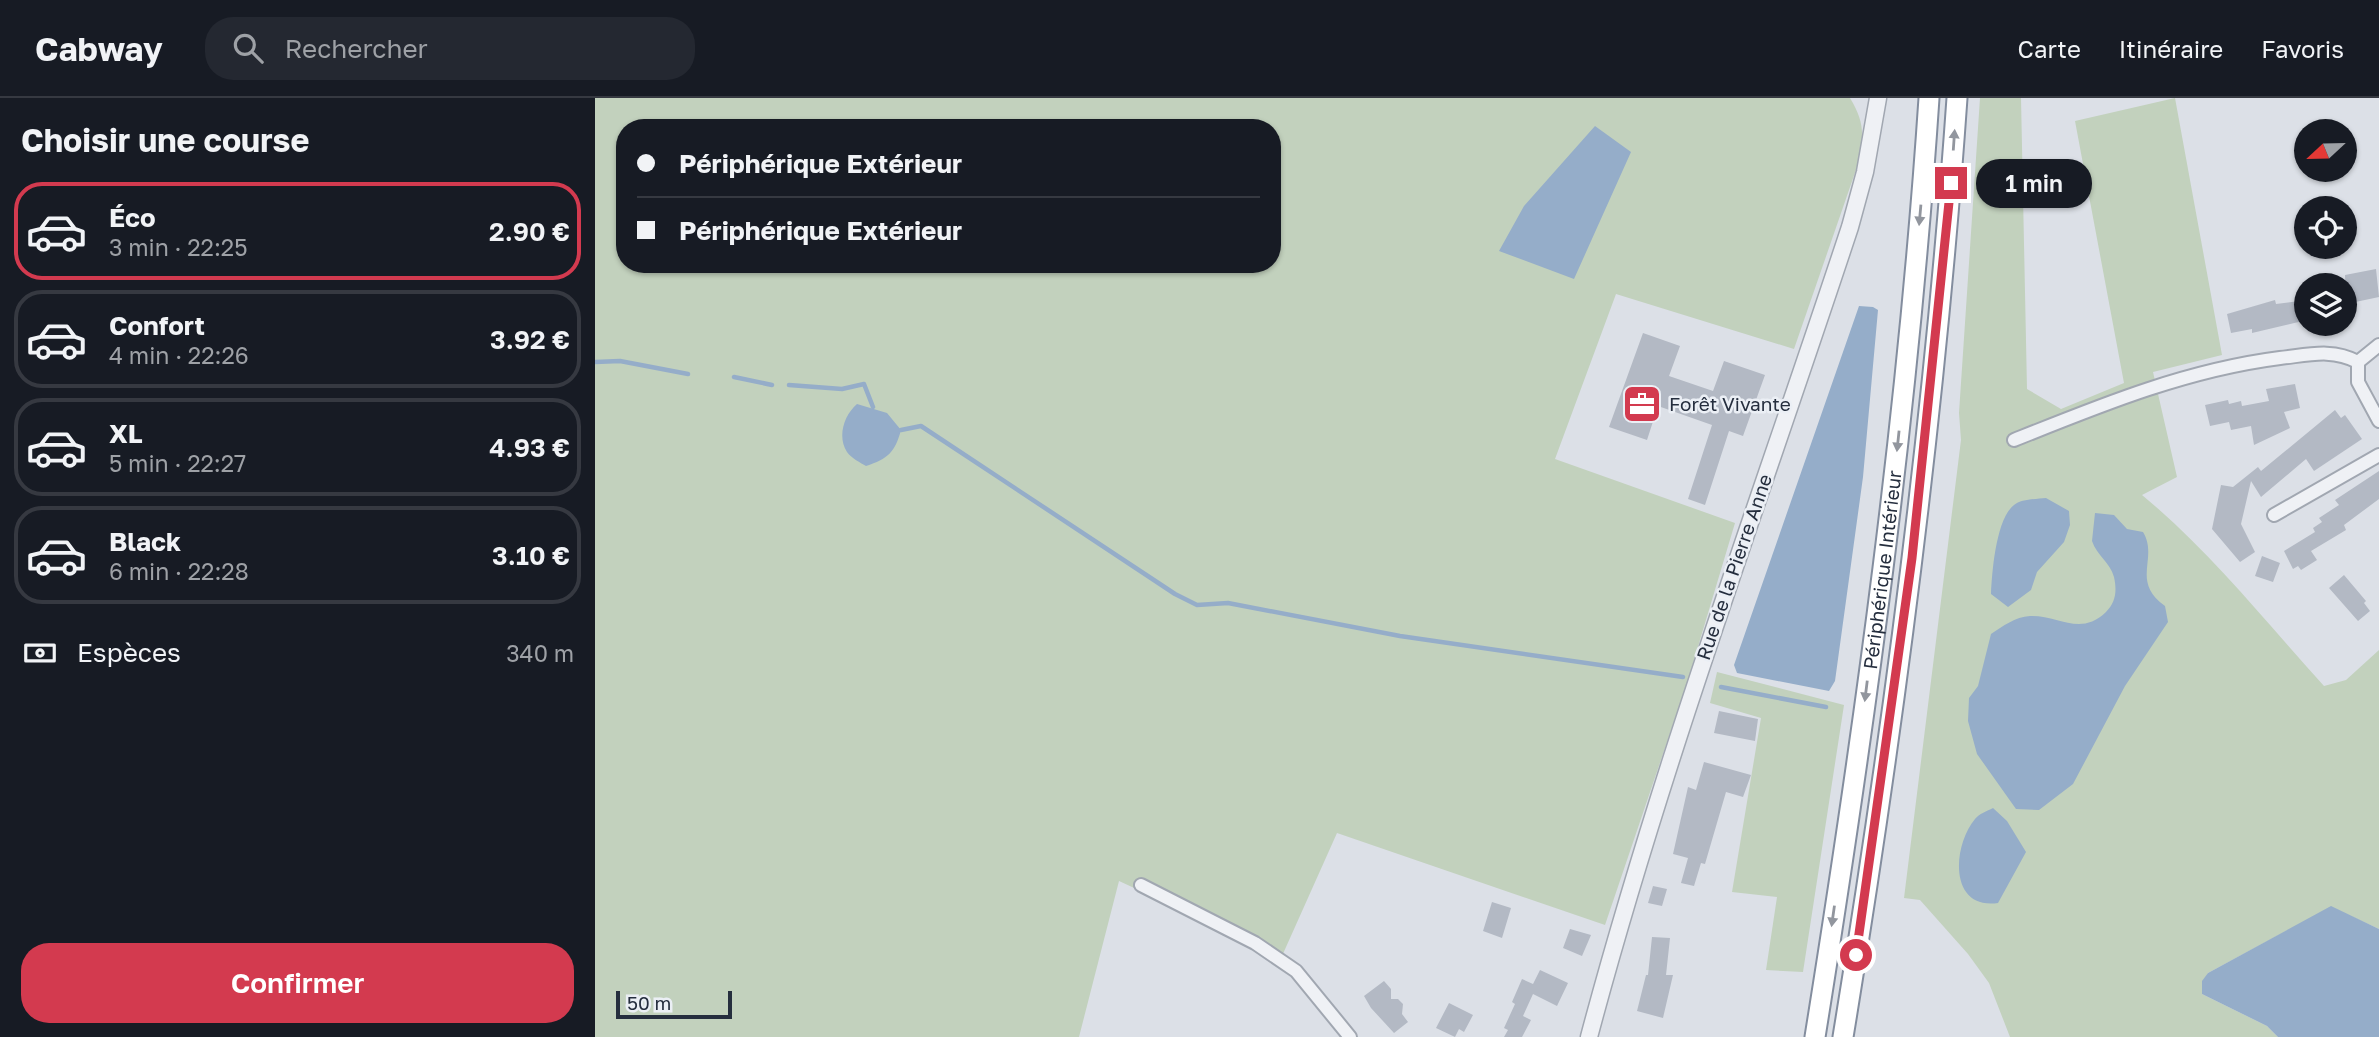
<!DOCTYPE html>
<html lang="fr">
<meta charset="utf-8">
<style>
body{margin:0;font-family:"Golos Text",sans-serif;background:#242831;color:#f1f3f6;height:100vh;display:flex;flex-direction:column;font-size:26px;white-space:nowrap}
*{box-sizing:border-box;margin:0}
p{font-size:23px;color:#9ea1a6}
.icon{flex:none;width:38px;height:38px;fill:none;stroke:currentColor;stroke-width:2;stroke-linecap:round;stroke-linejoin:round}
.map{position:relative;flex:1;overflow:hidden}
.sheet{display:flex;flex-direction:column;background:#171b24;width:595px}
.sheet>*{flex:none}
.hud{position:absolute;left:21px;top:21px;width:665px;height:154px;border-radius:28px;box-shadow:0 2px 5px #0004;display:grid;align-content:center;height:154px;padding:0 21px;background:#171b24}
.needle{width:46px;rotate:248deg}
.buttons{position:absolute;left:1699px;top:21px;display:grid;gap:14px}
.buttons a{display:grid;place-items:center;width:63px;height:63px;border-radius:50%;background:#171b24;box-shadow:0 2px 5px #0004;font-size:35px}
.scale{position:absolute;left:21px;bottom:18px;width:116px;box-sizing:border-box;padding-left:7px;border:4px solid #252e3e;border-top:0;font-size:19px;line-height:24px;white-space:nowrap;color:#252e3e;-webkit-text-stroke:5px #ebeff5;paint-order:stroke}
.end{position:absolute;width:32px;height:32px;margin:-16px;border:9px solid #d33a4f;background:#fff;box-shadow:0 0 0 4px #fff}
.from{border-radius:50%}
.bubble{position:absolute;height:49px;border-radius:24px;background:#171b24;box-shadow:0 2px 5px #0004;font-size:23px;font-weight:600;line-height:49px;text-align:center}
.hud b{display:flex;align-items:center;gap:24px;height:66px;font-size:26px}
.hud b+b{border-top:2px solid #363941}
.hud i{width:18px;height:18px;background:#f1f3f6}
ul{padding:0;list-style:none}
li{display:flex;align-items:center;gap:21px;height:98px;margin:0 14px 10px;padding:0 7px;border:4px solid #363941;border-radius:28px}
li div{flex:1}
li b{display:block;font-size:26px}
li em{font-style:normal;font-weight:600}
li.active{border-color:#d33a4f}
li>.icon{width:63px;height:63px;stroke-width:1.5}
h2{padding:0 21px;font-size:32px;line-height:84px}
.pay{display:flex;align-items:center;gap:18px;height:77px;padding:0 21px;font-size:26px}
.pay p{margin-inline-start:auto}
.primary-button{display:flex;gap:14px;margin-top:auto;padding:14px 21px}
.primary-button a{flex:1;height:80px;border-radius:28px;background:#d33a4f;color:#fff;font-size:28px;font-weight:600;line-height:80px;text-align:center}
header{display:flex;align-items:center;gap:42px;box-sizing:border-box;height:98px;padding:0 35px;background:#171b24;border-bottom:2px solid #363941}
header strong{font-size:33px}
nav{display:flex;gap:38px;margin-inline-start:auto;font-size:24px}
.search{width:490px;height:63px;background:#242831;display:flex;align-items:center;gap:18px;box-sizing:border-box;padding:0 24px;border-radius:28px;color:#9ea1a6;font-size:26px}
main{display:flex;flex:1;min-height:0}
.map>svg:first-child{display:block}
.green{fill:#c2d1bd;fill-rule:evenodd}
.water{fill:#95adc9}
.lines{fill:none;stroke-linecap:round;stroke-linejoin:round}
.stream{stroke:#95adc9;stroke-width:4.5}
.building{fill:#b3b9c4}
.minor-casing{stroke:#a1a7b1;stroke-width:16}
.tertiary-casing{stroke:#a1a7b1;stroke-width:19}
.trunk-casing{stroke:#838d9e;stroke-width:23}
.minor{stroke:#eff1f5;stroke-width:12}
.tertiary{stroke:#eff1f5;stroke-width:16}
.trunk{stroke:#fff;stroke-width:19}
.oneway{fill:#92969e}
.route{stroke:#d33a4f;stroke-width:9}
.labels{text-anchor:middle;stroke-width:5;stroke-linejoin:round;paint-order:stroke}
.poi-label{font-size:19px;fill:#252e3e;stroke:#ebeff5;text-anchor:start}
.street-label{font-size:19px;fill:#252e3e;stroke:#ebeff5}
</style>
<header>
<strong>Cabway</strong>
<div class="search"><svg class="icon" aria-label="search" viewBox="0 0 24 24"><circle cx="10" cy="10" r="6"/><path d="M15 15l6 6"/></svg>Rechercher</div>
<nav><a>Carte</a><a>Itinéraire</a><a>Favoris</a></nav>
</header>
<main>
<section class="sheet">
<h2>Choisir une course</h2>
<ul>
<li class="active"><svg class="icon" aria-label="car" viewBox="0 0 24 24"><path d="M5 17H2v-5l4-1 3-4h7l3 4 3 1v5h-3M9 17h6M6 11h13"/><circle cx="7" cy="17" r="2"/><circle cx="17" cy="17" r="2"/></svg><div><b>Éco</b><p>3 min · 22:25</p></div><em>2.90 €</em></li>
<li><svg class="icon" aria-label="car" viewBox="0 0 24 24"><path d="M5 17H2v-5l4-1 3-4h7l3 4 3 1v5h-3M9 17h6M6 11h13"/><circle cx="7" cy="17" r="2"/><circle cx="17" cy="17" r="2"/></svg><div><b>Confort</b><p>4 min · 22:26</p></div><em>3.92 €</em></li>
<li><svg class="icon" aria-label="car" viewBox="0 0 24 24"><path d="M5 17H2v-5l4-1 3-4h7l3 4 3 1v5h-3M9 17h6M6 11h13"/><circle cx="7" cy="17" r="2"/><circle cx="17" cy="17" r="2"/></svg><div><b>XL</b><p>5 min · 22:27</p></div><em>4.93 €</em></li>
<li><svg class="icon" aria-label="car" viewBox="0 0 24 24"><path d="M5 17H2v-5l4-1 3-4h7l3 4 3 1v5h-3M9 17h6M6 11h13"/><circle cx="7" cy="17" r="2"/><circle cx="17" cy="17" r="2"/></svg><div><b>Black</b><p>6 min · 22:28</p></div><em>3.10 €</em></li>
</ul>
<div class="pay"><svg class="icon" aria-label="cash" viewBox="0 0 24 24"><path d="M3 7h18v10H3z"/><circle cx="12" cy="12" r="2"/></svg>Espèces<p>340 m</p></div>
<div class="primary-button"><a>Confirmer</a></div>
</section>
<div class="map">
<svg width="1784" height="939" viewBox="0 0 1784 939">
<rect width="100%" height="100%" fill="#dce0e7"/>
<!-- green -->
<path class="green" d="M0,0H1255C1270,25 1269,37 1263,66L1199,251L1021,196L960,361L1140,425L1093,582L1010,827L742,735L687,858L524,783L484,939H0ZM30,30H677V166H30Z
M1385,0H1426L1432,291L1466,311L1529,285L1480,23L1580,0L1627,257L1558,274L1582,379L1547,397C1614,452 1670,523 1729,588L1751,582L1784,552V831L1736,809L1613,875L1607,896L1672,928L1683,939H1415L1394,885L1373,856L1325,802L1309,800L1366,342L1364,315Z
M1122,574L1249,607L1208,874L1171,872L1182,799L1137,794L1166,620L1115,605Z"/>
<!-- water -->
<path class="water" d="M1000,28L1036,54L979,181L904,153L929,108Z
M1264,208L1278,209L1283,212L1268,379L1240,583L1234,593L1142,575L1139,567Z
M262,306L292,315L306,332C300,354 293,361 271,368C266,365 256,360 252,354C242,339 249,317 262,306Z
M1451,400L1474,413L1475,427L1469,444L1442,474L1436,492L1413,509L1396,496C1397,474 1401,421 1419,407C1426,401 1442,401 1451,400Z
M1500,415L1519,417L1532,431L1548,434C1564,460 1535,483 1570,508L1573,524L1530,588L1478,686L1444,712L1421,711L1382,656L1373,623L1374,600L1383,588L1396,536C1408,528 1420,519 1435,518C1464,517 1485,539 1511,514C1521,504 1522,493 1519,479C1515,464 1502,458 1497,443Z
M1398,710L1412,723L1431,754L1403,805C1354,812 1357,749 1380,721C1384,716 1392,713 1398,710Z
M1736,808L1784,831V939H1683L1672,928L1607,896V883L1613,875Z"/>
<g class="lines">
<!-- stream -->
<path class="stream" d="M0,264L25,263L93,276
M139,279L177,287
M194,287L247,291L269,286L278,309
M306,332L326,328L580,496L602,507L633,505L805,538L1088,579
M1126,589L1231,609"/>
</g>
<!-- building -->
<path class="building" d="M1781,171L1784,199L1751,206L1750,177Z
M1680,202L1681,206L1712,202V222L1657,235V231L1636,235L1632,216Z
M1048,235L1085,248L1074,278L1118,293L1129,263L1170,277L1148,338L1134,333L1110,407L1093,401L1117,327L1063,308L1052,342L1014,329Z
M1700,286L1705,310L1689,314L1695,330L1659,347L1656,328L1636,332L1634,324L1615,328L1610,307L1633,302L1634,306L1646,303L1647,308L1674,303L1671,291Z
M1740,312L1746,320L1750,317L1767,341L1719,373L1711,361L1666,399L1656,383L1646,426L1660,454L1645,464L1617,431L1626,387L1638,389L1663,369L1666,373Z
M1784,373V401L1749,427L1751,432L1716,453L1722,462L1706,472L1703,468L1698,471L1689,453L1720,434L1718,430L1727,424L1724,420L1744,407L1740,402Z
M1667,458L1685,465L1678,484L1660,478Z
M1749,477L1771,503L1769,505L1775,513L1763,523L1734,490Z
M1124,613L1163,621L1160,643L1119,635Z
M1109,664L1156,677L1148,699L1131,694L1110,766L1106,765L1099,788L1086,785L1093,760L1078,756L1093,689L1101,692Z
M1058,788L1072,791L1067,808L1053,805Z
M897,804L916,810L907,840L888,833Z
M975,831L996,837L987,858L968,850Z
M1057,839L1075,840L1071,877H1078L1068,920L1042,913L1051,877H1053Z
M945,872L973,885L962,908L938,896L928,918L936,922L927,939H909L913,932L909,930L920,906L917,904L927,881L938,886Z
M789,883L796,891V901H803L808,906L807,916L813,924L799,935L776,910L769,898Z
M854,905L878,917L869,934L864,931L860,939L841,930Z"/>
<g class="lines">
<defs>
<path id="minor" d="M1763,264V284L1784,323
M1419,342C1506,307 1591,272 1685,260C1713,257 1737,250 1763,264L1784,247
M1679,417L1784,357
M546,787L660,845L701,873L755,939"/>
<path id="tertiary" d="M994,939C1067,665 1166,399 1255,129L1270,74L1283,0"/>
<g id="trunk">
<path id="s1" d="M1220,939C1270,628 1313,315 1334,0"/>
<path d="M1248,939C1299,628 1340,315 1362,0"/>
</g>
</defs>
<!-- minor casing -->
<use href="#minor" class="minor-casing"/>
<!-- tertiary casing -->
<use href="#tertiary" class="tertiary-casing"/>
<!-- trunk casing -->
<use href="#trunk" class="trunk-casing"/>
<!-- minor -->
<use href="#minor" class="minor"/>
<!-- tertiary -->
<use href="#tertiary" class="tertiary"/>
<!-- trunk -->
<use href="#trunk" class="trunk"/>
</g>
<!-- one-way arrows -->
<defs><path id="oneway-solid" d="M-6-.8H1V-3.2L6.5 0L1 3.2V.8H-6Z" transform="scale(1.75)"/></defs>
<g class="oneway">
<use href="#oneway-solid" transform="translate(1359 42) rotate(-86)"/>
<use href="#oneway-solid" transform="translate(1325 117) rotate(95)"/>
<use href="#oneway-solid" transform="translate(1303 343) rotate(96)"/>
<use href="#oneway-solid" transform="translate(1271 593) rotate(97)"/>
<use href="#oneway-solid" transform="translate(1238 818) rotate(98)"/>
</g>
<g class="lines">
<!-- route -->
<path class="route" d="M1261,857L1317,460L1356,85"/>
</g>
<!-- icons -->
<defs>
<symbol id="office-square" viewBox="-11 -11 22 22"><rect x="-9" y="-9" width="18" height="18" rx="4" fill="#d33a4f" stroke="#ebeff5"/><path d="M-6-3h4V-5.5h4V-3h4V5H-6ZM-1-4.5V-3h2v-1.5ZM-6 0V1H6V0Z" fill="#fff"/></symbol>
</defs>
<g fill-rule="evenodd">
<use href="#office-square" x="1025" y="284" width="44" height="44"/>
</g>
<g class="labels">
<!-- poi labels -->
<g class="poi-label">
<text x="1074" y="313">Forêt Vivante</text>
</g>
<!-- street labels -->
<g class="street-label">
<text transform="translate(1139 469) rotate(-71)" y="7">Rue de la Pierre Anne</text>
<text dy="7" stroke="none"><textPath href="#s1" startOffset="472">Périphérique Intérieur</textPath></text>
</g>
</g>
</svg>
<div class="buttons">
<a><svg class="needle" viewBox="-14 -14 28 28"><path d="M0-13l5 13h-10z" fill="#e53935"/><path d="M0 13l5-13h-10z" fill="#9ea1a6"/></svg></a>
<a><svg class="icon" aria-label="locate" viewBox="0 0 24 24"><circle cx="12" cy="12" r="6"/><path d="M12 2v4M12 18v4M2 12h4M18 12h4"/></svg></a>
<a><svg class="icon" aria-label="layers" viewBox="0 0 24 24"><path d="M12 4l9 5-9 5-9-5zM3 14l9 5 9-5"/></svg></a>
</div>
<div class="scale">50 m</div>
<i class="end from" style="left:1261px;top:857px"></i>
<i class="end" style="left:1356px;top:85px"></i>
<div class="bubble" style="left:1381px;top:61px;width:116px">1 min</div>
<div class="hud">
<b><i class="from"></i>Périphérique Extérieur</b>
<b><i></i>Périphérique Extérieur</b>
</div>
</div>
</main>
